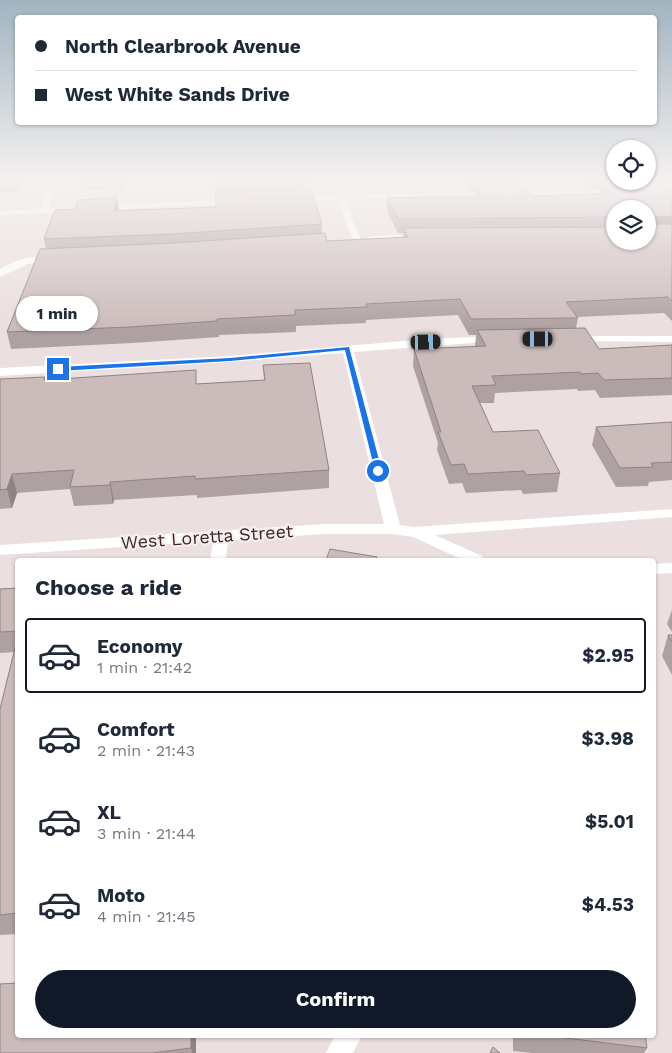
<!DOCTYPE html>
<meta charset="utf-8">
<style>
body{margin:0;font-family:"Work Sans",sans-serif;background:#f2f2f3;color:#1f2937;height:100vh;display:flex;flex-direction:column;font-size:19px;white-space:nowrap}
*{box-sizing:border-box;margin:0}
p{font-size:16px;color:#747a83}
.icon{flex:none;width:28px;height:28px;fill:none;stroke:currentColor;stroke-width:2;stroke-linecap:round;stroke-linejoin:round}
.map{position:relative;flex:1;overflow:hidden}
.details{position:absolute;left:15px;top:558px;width:641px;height:480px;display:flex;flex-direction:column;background:#fff;border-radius:5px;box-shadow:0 1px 4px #0004}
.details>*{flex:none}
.banner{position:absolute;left:15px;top:15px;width:642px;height:110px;border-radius:5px;box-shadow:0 1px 4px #0004;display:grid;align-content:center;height:110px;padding:0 20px;background:#fff}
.buttons{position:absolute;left:606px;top:140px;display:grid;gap:10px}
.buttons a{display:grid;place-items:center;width:50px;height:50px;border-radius:50%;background:#fff;box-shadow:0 1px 4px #0004;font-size:25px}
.end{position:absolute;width:22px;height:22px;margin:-11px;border:6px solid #1a73e8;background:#fff;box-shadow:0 0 0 2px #fff}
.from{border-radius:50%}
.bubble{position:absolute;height:35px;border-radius:18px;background:#fff;box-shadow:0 1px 4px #0004;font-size:16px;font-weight:700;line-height:35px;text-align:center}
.car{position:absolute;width:15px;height:30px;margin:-15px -8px;border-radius:6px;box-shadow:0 0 4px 1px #0007;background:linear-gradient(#222 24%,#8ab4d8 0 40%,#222 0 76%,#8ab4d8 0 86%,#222 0)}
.banner b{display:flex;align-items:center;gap:18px;height:48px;font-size:19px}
.banner b+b{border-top:1px solid #e0e1e3}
.banner i{width:12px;height:12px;background:#1f2937}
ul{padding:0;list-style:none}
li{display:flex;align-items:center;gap:15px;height:75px;margin:0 10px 8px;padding:0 10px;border:2px solid transparent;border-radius:5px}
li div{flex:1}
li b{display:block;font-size:19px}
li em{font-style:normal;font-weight:700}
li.current{border-color:#111827}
li>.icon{width:45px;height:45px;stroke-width:1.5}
h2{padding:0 20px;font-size:22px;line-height:60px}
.action{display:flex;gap:10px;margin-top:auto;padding:10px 20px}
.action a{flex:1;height:58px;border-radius:30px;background:#111827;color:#fff;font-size:20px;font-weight:700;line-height:58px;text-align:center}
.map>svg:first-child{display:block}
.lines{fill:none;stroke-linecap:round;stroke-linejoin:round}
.minor{fill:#fff;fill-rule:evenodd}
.wall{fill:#afa1a1;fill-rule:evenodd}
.shaded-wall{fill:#8f8383}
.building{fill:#cbb;stroke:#8f8383}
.route{fill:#1a73e8}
.labels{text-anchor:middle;stroke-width:4.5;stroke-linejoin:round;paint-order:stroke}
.street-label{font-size:18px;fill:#3c251f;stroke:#f8f0f0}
</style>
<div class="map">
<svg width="672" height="1053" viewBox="0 0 672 1053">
<rect width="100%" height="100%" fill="#ebdfdf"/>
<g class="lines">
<!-- minor -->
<path class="minor" d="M50,182H58L48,209L73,208L77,210L76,212L0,215V211L40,209Z
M334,187H340L343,195L621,190L625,192L621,194L345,199L361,240L357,243L353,240L337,200H294L290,198L294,196L335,195Z
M236,199L240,201L239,203L99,210L95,208L99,206Z
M422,234L425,235V239L370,242L366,239L370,236Z
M55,255L58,256V260L28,264L0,277V269C16,258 36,256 55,255Z
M495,336L500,339L499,341L354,352L400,525L414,527L672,509V517L435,535L482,556L484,560H463L413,537L393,534H325L228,540L226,560H210L213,541L0,555V545L325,524H384L343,353L230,362L0,376V368L230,356L426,339Z
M573,336H672V342L569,341L568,339Z
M672,563V573L654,574V564Z
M335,1035H362L353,1053H326Z"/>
</g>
<!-- wall -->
<path class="wall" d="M0,182H22L17,192L0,193Z
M85,182H125L124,189L86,190Z
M215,182H308V189L322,224V234L327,241L403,238V233H398L387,211V198L475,196V191H471L467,182H519L518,185L530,195L535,196L600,194L601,189H591L584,182H672V321L664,313L577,317L578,318L576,328L599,349L672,345V395L600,398L595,390L578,391L577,389L495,393L494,403H480L493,432L560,473L557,492L523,494L521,490L466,493L462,483L449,484L437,450L438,443L413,366L414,349L475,347L476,335H469L458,315L366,320V323L296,326V332L219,335V337L132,343L11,349L7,332L46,249L44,239L75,209L119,210L216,207ZM615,209L648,241H615Z
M263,365L329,470V488L197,498V495L114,500L113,504L74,506L70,489L17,493L12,508L0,509V379L45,380L197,384L264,380Z
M672,422V480L649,482L648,486L616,487L592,445L596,427Z
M18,588V934L0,935V709L14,652L0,653V589Z
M672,610V632L667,624Z
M668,635H672V675L662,656Z
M196,1035V1053H0Z
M513,1035H645L647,1048L644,1053H532L513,1051Z"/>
<!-- shaded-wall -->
<path class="shaded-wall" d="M15,182H22L17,192Z
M123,182H125L124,189Z
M117,198L119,211H114Z
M672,216V229L648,231L649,219L651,217Z
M12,474L17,493L12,508L7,489Z
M110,482L114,500L113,504L110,485Z
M191,1035H196V1053H192L191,1048Z"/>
<!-- building -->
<path class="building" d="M215,182H273L215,185Z
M672,183V216L651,217L649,219L651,225L672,224V301L668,297L566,302L578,318L471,319L460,299L366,304L367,307L295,310V315L217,319V321L130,327L7,332L40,249L172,243L325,233L327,241L408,237L403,228H411L615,227V241H648V209H615V217L399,219L387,198L481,196L476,185H524L530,195L535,196L612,193L602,184Z
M311,189L322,224L172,234L44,239L55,210L75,209L78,200L117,198L114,211L216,207L215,193Z
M585,328L599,349L672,345V378L604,380L598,373L581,374L580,372L492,376L496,385L472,386L493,432L538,430L560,473L526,475L524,471L468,474L464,464L451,465L438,432H441L414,349L486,346L477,330Z
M310,363L329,470L195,479V476L110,482V485L70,487L74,470L12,474L7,489L0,490V379L45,377L44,380L196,370V384L265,380L263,365Z
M672,422V462L651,463L653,467L620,468L596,427Z
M330,549L377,557L376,560H378H326Z
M18,588V631L0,632V589Z
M668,635H672V642Z
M18,636V913L0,915V709Z
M18,983V1035H191V1048L152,1053H0V984Z
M542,1035H645L647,1048Z
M493,1047L500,1053H490Z"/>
<!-- sky -->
<linearGradient id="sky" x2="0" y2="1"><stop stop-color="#a0b4c0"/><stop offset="0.55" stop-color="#f6f1f1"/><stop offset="1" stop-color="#f6f1f1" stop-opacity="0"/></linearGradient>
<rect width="672" height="330" fill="url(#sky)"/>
<!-- route -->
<path class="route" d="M349,347L382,471L378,473L375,471L345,350L230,361L58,371L55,369L58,367L230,358Z"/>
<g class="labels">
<!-- street labels -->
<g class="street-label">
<text transform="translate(207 537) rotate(-4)" y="6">West Loretta Street</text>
</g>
</g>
</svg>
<div class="buttons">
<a><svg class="icon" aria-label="locate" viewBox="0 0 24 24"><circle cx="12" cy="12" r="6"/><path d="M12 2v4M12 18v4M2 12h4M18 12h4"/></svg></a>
<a><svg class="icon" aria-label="layers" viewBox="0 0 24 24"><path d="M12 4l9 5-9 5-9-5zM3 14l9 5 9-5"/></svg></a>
</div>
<i class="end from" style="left:378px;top:471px"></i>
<i class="end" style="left:58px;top:369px"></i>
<div class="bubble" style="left:16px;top:296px;width:82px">1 min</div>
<i class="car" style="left:538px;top:339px;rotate:270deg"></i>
<i class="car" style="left:426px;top:342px;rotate:88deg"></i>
<div class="banner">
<b><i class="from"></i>North Clearbrook Avenue</b>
<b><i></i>West White Sands Drive</b>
</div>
<section class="details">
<h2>Choose a ride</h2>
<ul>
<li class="current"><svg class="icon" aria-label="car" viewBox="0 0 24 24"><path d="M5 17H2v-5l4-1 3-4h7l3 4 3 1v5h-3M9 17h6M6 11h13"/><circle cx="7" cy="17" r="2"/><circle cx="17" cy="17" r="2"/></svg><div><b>Economy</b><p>1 min · 21:42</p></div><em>$2.95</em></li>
<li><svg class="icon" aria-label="car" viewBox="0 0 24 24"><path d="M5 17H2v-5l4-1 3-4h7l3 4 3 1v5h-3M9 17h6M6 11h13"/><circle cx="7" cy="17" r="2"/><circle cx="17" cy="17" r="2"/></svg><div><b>Comfort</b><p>2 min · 21:43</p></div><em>$3.98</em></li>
<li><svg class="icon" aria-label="car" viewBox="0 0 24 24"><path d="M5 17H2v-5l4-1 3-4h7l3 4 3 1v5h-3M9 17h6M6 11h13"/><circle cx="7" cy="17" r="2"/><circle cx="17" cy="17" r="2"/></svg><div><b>XL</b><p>3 min · 21:44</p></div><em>$5.01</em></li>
<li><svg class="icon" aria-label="car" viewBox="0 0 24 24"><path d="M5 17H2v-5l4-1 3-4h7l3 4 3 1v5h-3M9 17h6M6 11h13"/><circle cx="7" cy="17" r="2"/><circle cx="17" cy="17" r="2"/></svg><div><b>Moto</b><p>4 min · 21:45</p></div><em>$4.53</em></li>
</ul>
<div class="action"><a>Confirm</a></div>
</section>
</div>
